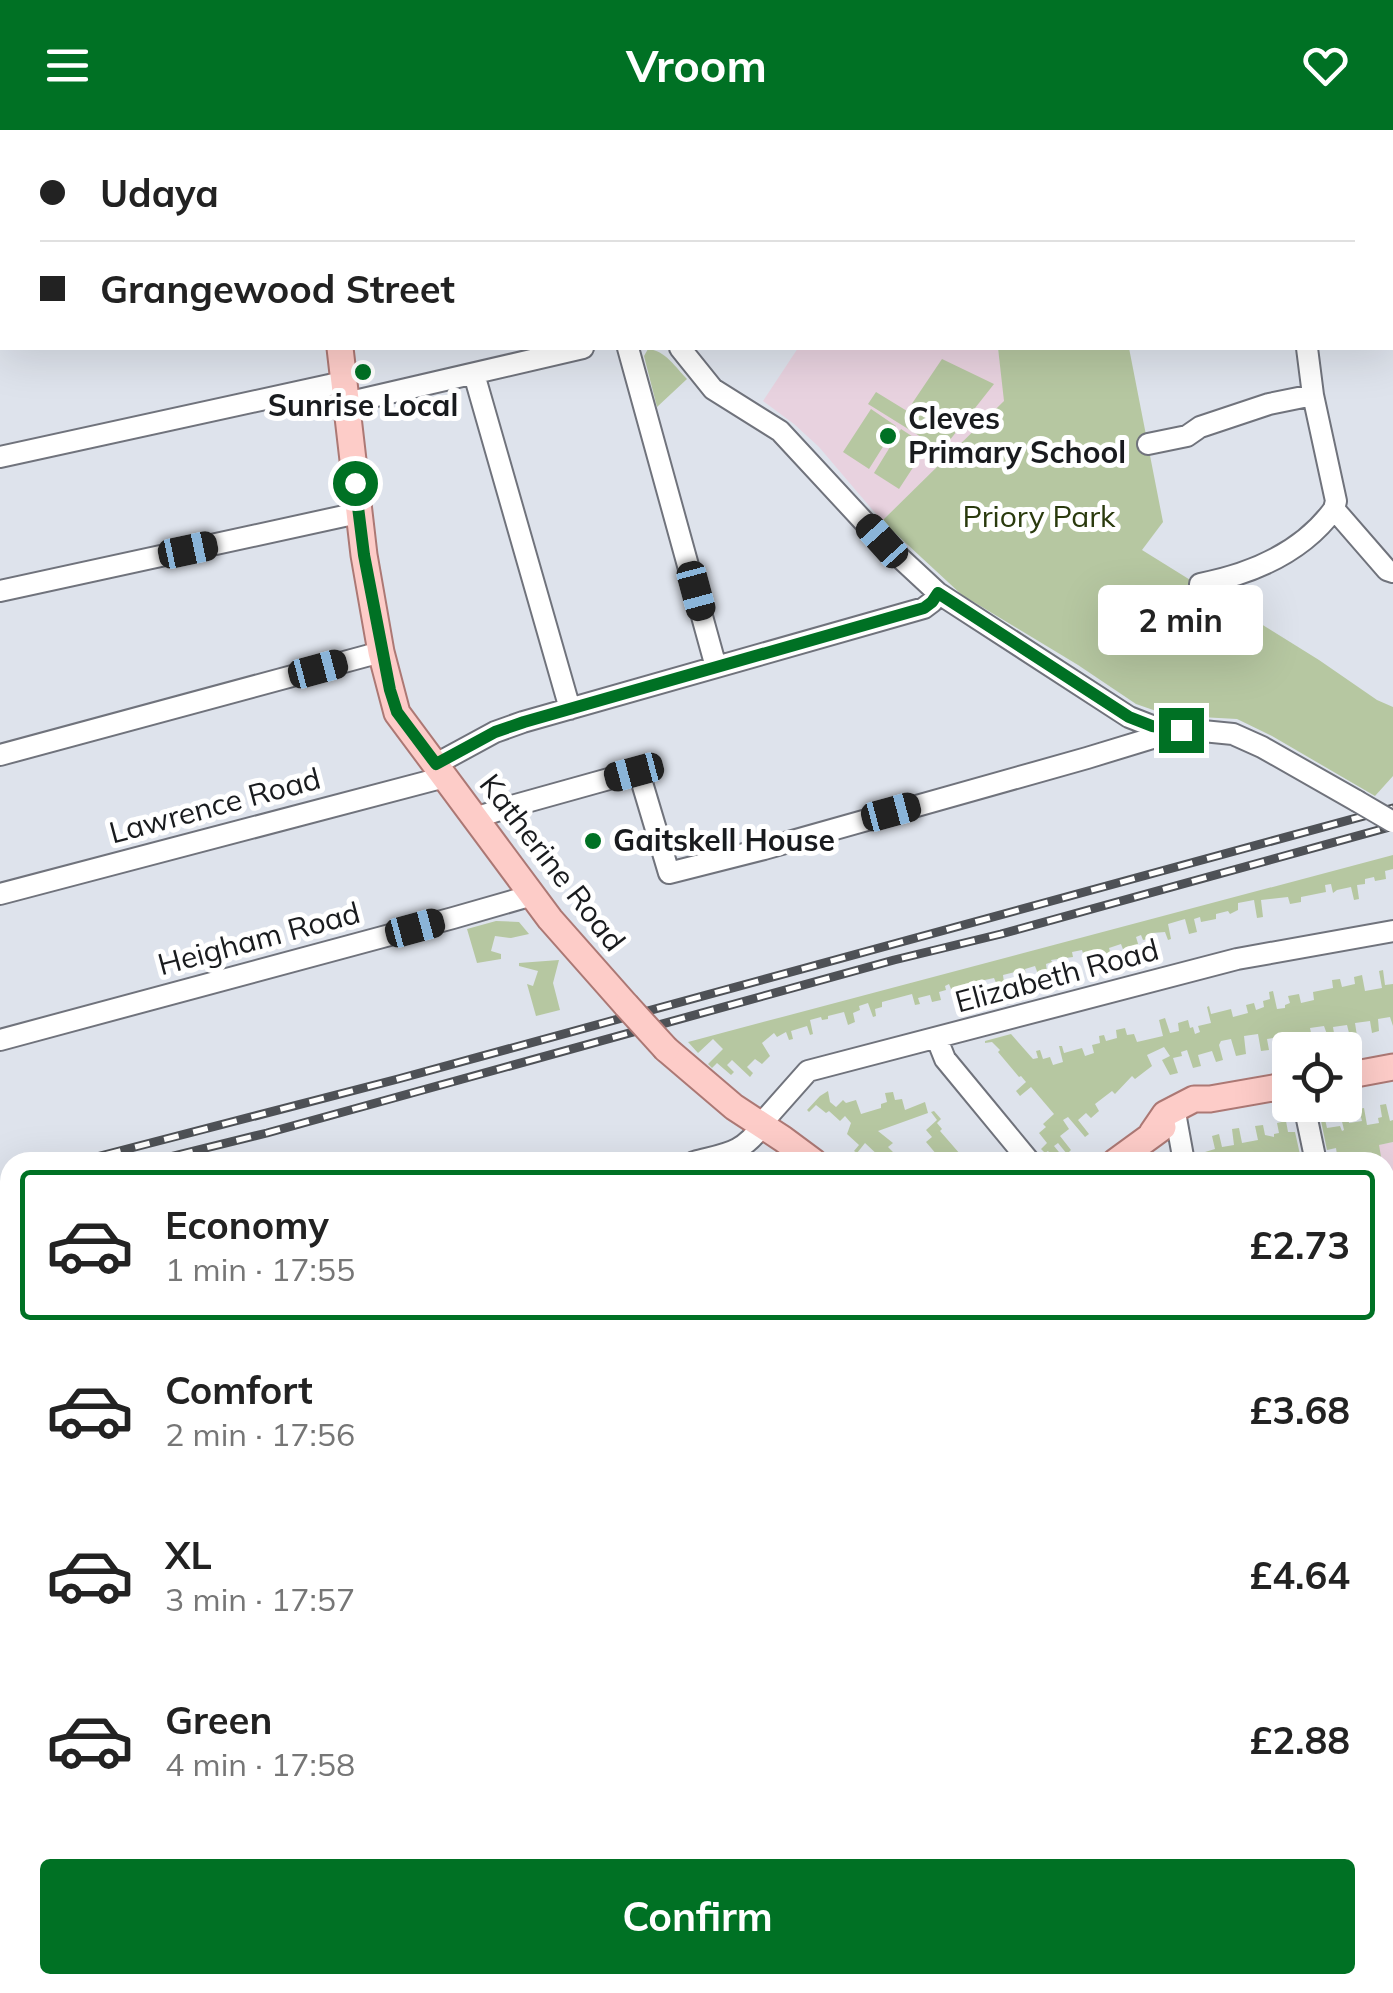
<!DOCTYPE html>
<meta charset="utf-8">
<style>
body{margin:0;font-family:Mulish,sans-serif;background:#f2f2f2;color:#222;height:100vh;display:flex;flex-direction:column;font-size:38px;white-space:nowrap}
*{box-sizing:border-box;margin:0}
p{font-size:32px;color:#767676}
.icon{flex:none;width:55px;height:55px;fill:none;stroke:currentColor;stroke-width:2;stroke-linecap:round;stroke-linejoin:round}
.map{position:relative;flex:1;overflow:hidden}
.sheet{position:absolute;left:0px;top:1022px;width:1395px;height:842px;display:flex;flex-direction:column;background:#fff;border-radius:30px 30px 0 0;box-shadow:0 10px 40px #0002}
.sheet>*{flex:none}
.hud{position:absolute;left:0px;top:0px;width:1395px;height:220px;box-shadow:0 10px 40px #0002;display:grid;align-content:center;height:220px;padding:0 40px;background:#fff}
.tools{position:absolute;left:1272px;top:902px;display:grid;gap:20px}
.tools a{display:grid;place-items:center;width:90px;height:90px;border-radius:10px;background:#fff;box-shadow:0 10px 40px #0002;font-size:50px}
.end{position:absolute;width:45px;height:45px;margin:-22px;border:12px solid #007124;background:#fff;box-shadow:0 0 0 5px #fff}
.from{border-radius:50%}
.bubble{position:absolute;height:70px;border-radius:10px;background:#fff;box-shadow:0 10px 40px #0002;font-size:32px;font-weight:700;line-height:70px;text-align:center}
.car{position:absolute;width:30px;height:60px;margin:-30px -15px;border-radius:12px;box-shadow:0 0 8px 2px #0007;background:linear-gradient(#222 24%,#8ab4d8 0 40%,#222 0 76%,#8ab4d8 0 86%,#222 0)}
.hud b{display:flex;align-items:center;gap:35px;height:95px;font-size:38px}
.hud b+b{border-top:2px solid #e0e0e0}
.hud i{width:25px;height:25px;background:#222}
ul{padding:18px 0 0;list-style:none}
li{display:flex;align-items:center;gap:30px;height:150px;margin:0 20px 15px;padding:0 20px;border:5px solid transparent;border-radius:10px}
li div{flex:1}
li b{display:block;font-size:38px}
li em{font-style:normal;font-weight:700}
li.current{border-color:#007124}
li>.icon{width:90px;height:90px;stroke-width:1.5}
.action{display:flex;gap:20px;margin-top:auto;padding:20px 40px}
.action a{flex:1;height:115px;border-radius:10px;background:#007124;color:#fff;font-size:40px;font-weight:700;line-height:115px;text-align:center}
header{display:flex;justify-content:space-between;align-items:center;height:130px;padding:0 40px;background:#007124;color:#fff;font-size:45px;font-weight:700}
.map>svg:first-child{display:block}
.education{fill:#e8d2df}
.green{fill:#b6c7a1}
.lines{fill:none;stroke-linecap:round;stroke-linejoin:round}
.minor-casing{stroke:#70737c;stroke-width:24}
.major-casing{stroke:#ac7874;stroke-width:29}
.minor{stroke:#fff;stroke-width:20}
.major{stroke:#fdccc8;stroke-width:25}
.rail-casing{stroke:#4e5156;stroke-width:9}
.rail{stroke:#fff;stroke-width:5;stroke-dasharray:15;stroke-linecap:butt}
.minor-bridge-casing{stroke:#70737c;stroke-width:24;stroke-linecap:butt}
.major-bridge-casing{stroke:#ac7874;stroke-width:29;stroke-linecap:butt}
.minor-bridge{stroke:#fff;stroke-width:20}
.major-bridge{stroke:#fdccc8;stroke-width:25}
.route{stroke:#007124;stroke-width:12}
.poi-dot{fill:#007124;stroke:#fff;stroke-width:4}
.labels{text-anchor:middle;stroke-width:10;stroke-linejoin:round;paint-order:stroke}
.poi-label{font-size:30px;font-weight:bold;fill:#191b1e;stroke:#fff;text-anchor:start}
.park-label{font-size:30px;fill:#2a3a0d;stroke:#fff}
.street-label{font-size:30px;fill:#191b1e;stroke:#fff}
</style>
<header><svg class="icon" aria-label="menu" viewBox="0 0 24 24"><path d="M4 6h16M4 12h16M4 18h16"/></svg>Vroom<svg class="icon" aria-label="heart" viewBox="0 0 24 24"><path d="M12 20l-8-8c-3-5 5-10 8-4 3-6 11-1 8 4z"/></svg></header>
<div class="map">
<svg width="1393" height="1863" viewBox="0 0 1393 1863">
<rect width="100%" height="100%" fill="#dee3ec"/>
<!-- education -->
<path class="education" d="M798,218H998L1005,271L882,391L819,317L794,294L763,271Z
M1393,1012V1297L1385,1298V1032H1382L1378,1015Z"/>
<!-- green -->
<path class="green" d="M998,218H1129L1163,392L1142,420L1319,530L1377,570L1393,577V646L1375,666L1272,606L1237,589L1182,586L1162,583L1136,574L1078,535L962,465L882,391L1004,271Z
M648,219C665,220 676,238 687,249L657,277L644,226Z
M942,229L994,254L942,320L868,274L876,262L907,281Z
M871,279L896,296L869,339L843,322Z
M901,299L927,316L899,359L874,343Z
M1393,725V739L1385,741L1386,749L1375,751L1374,747L1365,749V754L1357,755L1359,769L1354,770L1351,757L1337,760L1333,763L1331,754L1325,755L1326,762L1301,767V772L1290,774L1288,767L1261,770L1263,787L1257,788L1254,770L1238,773V780L1230,784L1228,781L1216,784V789L1201,792L1200,787L1194,789L1197,802L1189,804L1185,789L1168,794L1171,809L1168,810L1165,802L1152,803L1154,814L1150,815L1148,809L1143,810L1141,805L1136,807L1139,817L1124,822L1121,814L1109,818L1111,825L1102,827L1099,820L1094,821L1096,827L1085,830L1082,820L1072,822L1073,827L1051,830L1052,832L1046,834L1047,842L1038,844L1035,836L1025,839L1026,845L1017,848L1015,842L1003,845L1004,853L997,855L994,848L980,851L981,859L975,861L973,853L960,857L961,864L958,865L956,858L951,859L949,854L945,856L946,860L939,862L941,870L932,872L930,865L918,868L920,874L915,875L912,864L882,872V877L875,879L876,886L873,887L868,873L859,876L860,880L853,883L855,892L848,895L844,882L828,886V889L822,890L821,887L810,890L813,904L810,905L807,896L791,901L793,909L789,910L786,902L777,907L774,903L762,913L770,926L762,934L755,929L747,937L753,943L750,947L732,930L727,935L734,942L731,945L717,933L712,938L708,934L723,919L713,909L698,923L688,912Z
M496,791L519,792L529,804L511,808L495,806L491,821L501,824V829L477,833L467,799Z
M559,830L553,853L560,880L536,886L527,854L533,856L538,841L519,836V833Z
M1383,840L1385,855L1393,854V896L1390,887L1378,889L1379,901L1372,903L1370,891L1355,893L1357,906L1350,907L1347,895L1333,897L1335,909L1329,910L1324,896L1310,898L1313,912L1305,914L1302,904L1289,906L1290,916L1282,917L1280,907L1267,909L1269,920L1261,921L1258,904L1244,906L1246,924L1236,926L1231,909L1221,911L1219,915L1223,930L1216,932L1212,921L1198,925L1201,936L1193,938L1187,920L1181,922L1182,926L1173,928L1178,943L1170,945L1162,930L1170,926L1164,917L1147,925L1152,936L1135,949L1132,946L1115,964L1112,961L1095,974L1099,981L1091,988L1086,983L1078,990L1089,1004L1085,1007L1068,987L1063,990L1069,999L1060,1006L1071,1020L1067,1024L1058,1013L1054,1016L1063,1027L1057,1032L1048,1021L1045,1023L1041,1019L1047,1013L1039,1003L1046,997L1043,994L1054,984L1031,957L1020,966L1016,961L1026,952L1021,946L1019,947L998,922L1000,920L992,912L985,913V911L1011,904L1033,929L1038,928L1036,921L1040,920L1043,929L1050,927L1053,935L1063,932L1059,916H1062L1064,923L1082,918L1085,926L1094,923L1092,915L1100,913L1099,906L1104,905L1106,911L1117,908L1116,900L1125,898L1127,905L1134,904L1137,912L1163,906L1159,890L1165,888L1170,903L1179,901L1178,893L1188,890L1190,898L1193,897L1195,904L1200,902L1198,896L1211,893L1207,877L1209,876L1211,884L1231,879L1233,887L1248,883L1246,875L1254,873L1256,880L1264,877L1263,871L1270,869L1269,862L1273,861L1277,879L1285,878V875L1290,873L1288,866L1299,864L1301,873L1314,870L1313,862L1333,858L1332,850L1340,849L1342,857L1355,854L1354,847L1362,845L1365,861L1382,858L1379,841Z
M828,961L830,972L836,977L843,970L846,973L856,970L861,984L881,978V974L887,972L885,963L893,962L895,970L902,969L905,980L925,972L928,983L878,1001L893,1013L888,1017L902,1031L908,1026L914,1032H898L890,1026L887,1029L883,1026L881,1028L865,1013L857,1023L854,1021L859,1015L847,1004L851,993L845,986L840,991L829,981L826,983L816,975L809,982L807,980L820,966Z
M1386,974L1390,991L1393,990V986V1012L1379,1015L1382,1032H1367L1362,1023L1337,1025L1336,1018L1327,1020L1320,986L1324,985L1327,998L1340,996L1342,1001L1344,1000L1340,983L1347,981L1349,993L1362,991L1359,979L1364,978L1367,995L1379,993L1378,988L1382,987L1380,975Z
M934,981L941,989L937,993L942,999L940,1001L967,1032H943L926,1012L932,1007L926,1000L937,990L931,982Z
M1286,991L1288,1002H1295L1301,1029L1286,1032H1207L1205,1022L1215,1019L1212,1006L1219,1004L1222,1017L1234,1015L1232,999L1239,998L1242,1013L1258,1010L1255,996L1263,995L1265,1005L1274,1007V1004L1279,1003L1277,993Z
M10,1345V1467L0,1468V1347Z
M10,1499V1713L0,1660V1500Z
M37,1855H578L580,1863H38Z"/>
<g class="lines">
<defs>
<path id="minor" d="M145,0L146,2
M463,0V2
M603,0L604,2
M885,0L886,2
M1026,0L1027,2
M265,2L278,0
M1353,2L1357,0
M0,53H2
M0,195L2,194
M628,218L716,537
M680,218L713,259L780,301L882,411L938,463L1129,587L1152,596L1233,604L1262,617L1357,671
M1307,218L1313,265L1336,371L1334,379L1387,440L1393,442
M474,244L570,579
M346,273L583,218
M1148,314L1187,306L1200,297L1269,274L1313,265
M0,327L343,252
M1200,454C1251,444 1302,423 1334,379
M0,461L358,383
M0,625L381,522
M436,634L495,602L523,592L924,478L932,472L938,463
M475,691L484,685L512,676L634,642L640,646L669,743L764,719L1087,628L1169,603
M0,764L445,647
M937,909L945,929L1030,1032
M0,910L453,788L533,765
M1304,975L1316,1032
M1174,977L1184,1032
M761,994L808,941L1237,829L1393,801
M694,1032C728,1023 741,1024 763,995
M0,1223L10,1221
M1385,1312L1393,1311
M1385,1491L1393,1488
M0,1728L10,1784
M0,1805L10,1803
M22,1855L23,1863
M681,1855L684,1863
M777,1863L804,1855
M1360,1863L1393,1853"/>
<path id="major" d="M311,0L312,2
M340,218L364,425L381,522L397,583L550,789L626,875
M666,919L734,977L783,1009L814,1032
M1345,946L1393,937
M1152,1003L1165,984L1194,969H1210L1290,955
M1115,1032L1163,997
M0,1486L10,1484
M1385,1652L1393,1683"/>
</defs>
<!-- minor casing -->
<use href="#minor" class="minor-casing"/>
<!-- major casing -->
<use href="#major" class="major-casing"/>
<!-- minor -->
<use href="#minor" class="minor"/>
<!-- major -->
<use href="#major" class="major"/>
<defs>
<path id="rail" d="M77,1032L398,949L1393,678
M149,1032L267,1003L894,830L1001,804L1393,696
M0,1058L10,1056
M0,1080L10,1077"/>
</defs>
<!-- rail casing -->
<use href="#rail" class="rail-casing"/>
<!-- rail -->
<use href="#rail" class="rail"/>
<defs>
<path id="minor-bridge" d="M1357,671L1393,692"/>
<path id="major-bridge" d="M626,875L666,919"/>
</defs>
<!-- minor-bridge casing -->
<use href="#minor-bridge" class="minor-bridge-casing"/>
<!-- major-bridge casing -->
<use href="#major-bridge" class="major-bridge-casing"/>
<!-- minor-bridge -->
<use href="#minor-bridge" class="minor-bridge"/>
<!-- major-bridge -->
<use href="#major-bridge" class="major-bridge"/>
</g>
<g class="lines">
<!-- route -->
<path class="route" d="M355,353L364,425L390,560L397,582L436,634L495,602L524,592L924,478L932,472L938,463L1129,587L1152,596L1181,600"/>
</g>
<!-- markers -->
<g class="poi-dot">
<circle cx="363" cy="242" r="10"/>
<circle cx="888" cy="306" r="10"/>
<circle cx="593" cy="711" r="10"/>
</g>
<g class="labels">
<!-- poi labels -->
<g class="poi-label">
<text x="363" y="286" text-anchor="middle">Sunrise Local</text>
<text x="908" y="299">Cleves<tspan x="908" dy="34">Primary School</tspan></text>
<text x="613" y="721">Gaitskell House</text>
</g>
<!-- park labels -->
<g class="park-label">
<text x="1039" y="397">Priory Park</text>
</g>
<!-- street labels -->
<g class="street-label">
<text transform="translate(215 676) rotate(-15)" y="10">Lawrence Road</text>
<text transform="translate(552 733) rotate(52)" y="10">Katherine Road</text>
<text transform="translate(259 809) rotate(-15)" y="10">Heigham Road</text>
<text transform="translate(1057 846) rotate(-15)" y="10">Elizabeth Road</text>
</g>
</g>
</svg>
<div class="tools">
<a><svg class="icon" aria-label="locate" viewBox="0 0 24 24"><circle cx="12" cy="12" r="6"/><path d="M12 2v4M12 18v4M2 12h4M18 12h4"/></svg></a>
</div>
<i class="end from" style="left:355px;top:353px"></i>
<i class="end" style="left:1181px;top:600px"></i>
<div class="bubble" style="left:1098px;top:455px;width:165px">2 min</div>
<i class="car" style="left:882px;top:411px;rotate:318deg"></i>
<i class="car" style="left:188px;top:420px;rotate:78deg"></i>
<i class="car" style="left:696px;top:461px;rotate:165deg"></i>
<i class="car" style="left:318px;top:539px;rotate:75deg"></i>
<i class="car" style="left:634px;top:642px;rotate:255deg"></i>
<i class="car" style="left:891px;top:682px;rotate:75deg"></i>
<i class="car" style="left:415px;top:798px;rotate:75deg"></i>
<div class="hud">
<b><i class="from"></i>Udaya</b>
<b><i></i>Grangewood Street</b>
</div>
<section class="sheet">
<ul>
<li class="current"><svg class="icon" aria-label="car" viewBox="0 0 24 24"><path d="M5 17H2v-5l4-1 3-4h7l3 4 3 1v5h-3M9 17h6M6 11h13"/><circle cx="7" cy="17" r="2"/><circle cx="17" cy="17" r="2"/></svg><div><b>Economy</b><p>1 min · 17:55</p></div><em>£2.73</em></li>
<li><svg class="icon" aria-label="car" viewBox="0 0 24 24"><path d="M5 17H2v-5l4-1 3-4h7l3 4 3 1v5h-3M9 17h6M6 11h13"/><circle cx="7" cy="17" r="2"/><circle cx="17" cy="17" r="2"/></svg><div><b>Comfort</b><p>2 min · 17:56</p></div><em>£3.68</em></li>
<li><svg class="icon" aria-label="car" viewBox="0 0 24 24"><path d="M5 17H2v-5l4-1 3-4h7l3 4 3 1v5h-3M9 17h6M6 11h13"/><circle cx="7" cy="17" r="2"/><circle cx="17" cy="17" r="2"/></svg><div><b>XL</b><p>3 min · 17:57</p></div><em>£4.64</em></li>
<li><svg class="icon" aria-label="car" viewBox="0 0 24 24"><path d="M5 17H2v-5l4-1 3-4h7l3 4 3 1v5h-3M9 17h6M6 11h13"/><circle cx="7" cy="17" r="2"/><circle cx="17" cy="17" r="2"/></svg><div><b>Green</b><p>4 min · 17:58</p></div><em>£2.88</em></li>
</ul>
<div class="action"><a>Confirm</a></div>
</section>
</div>
